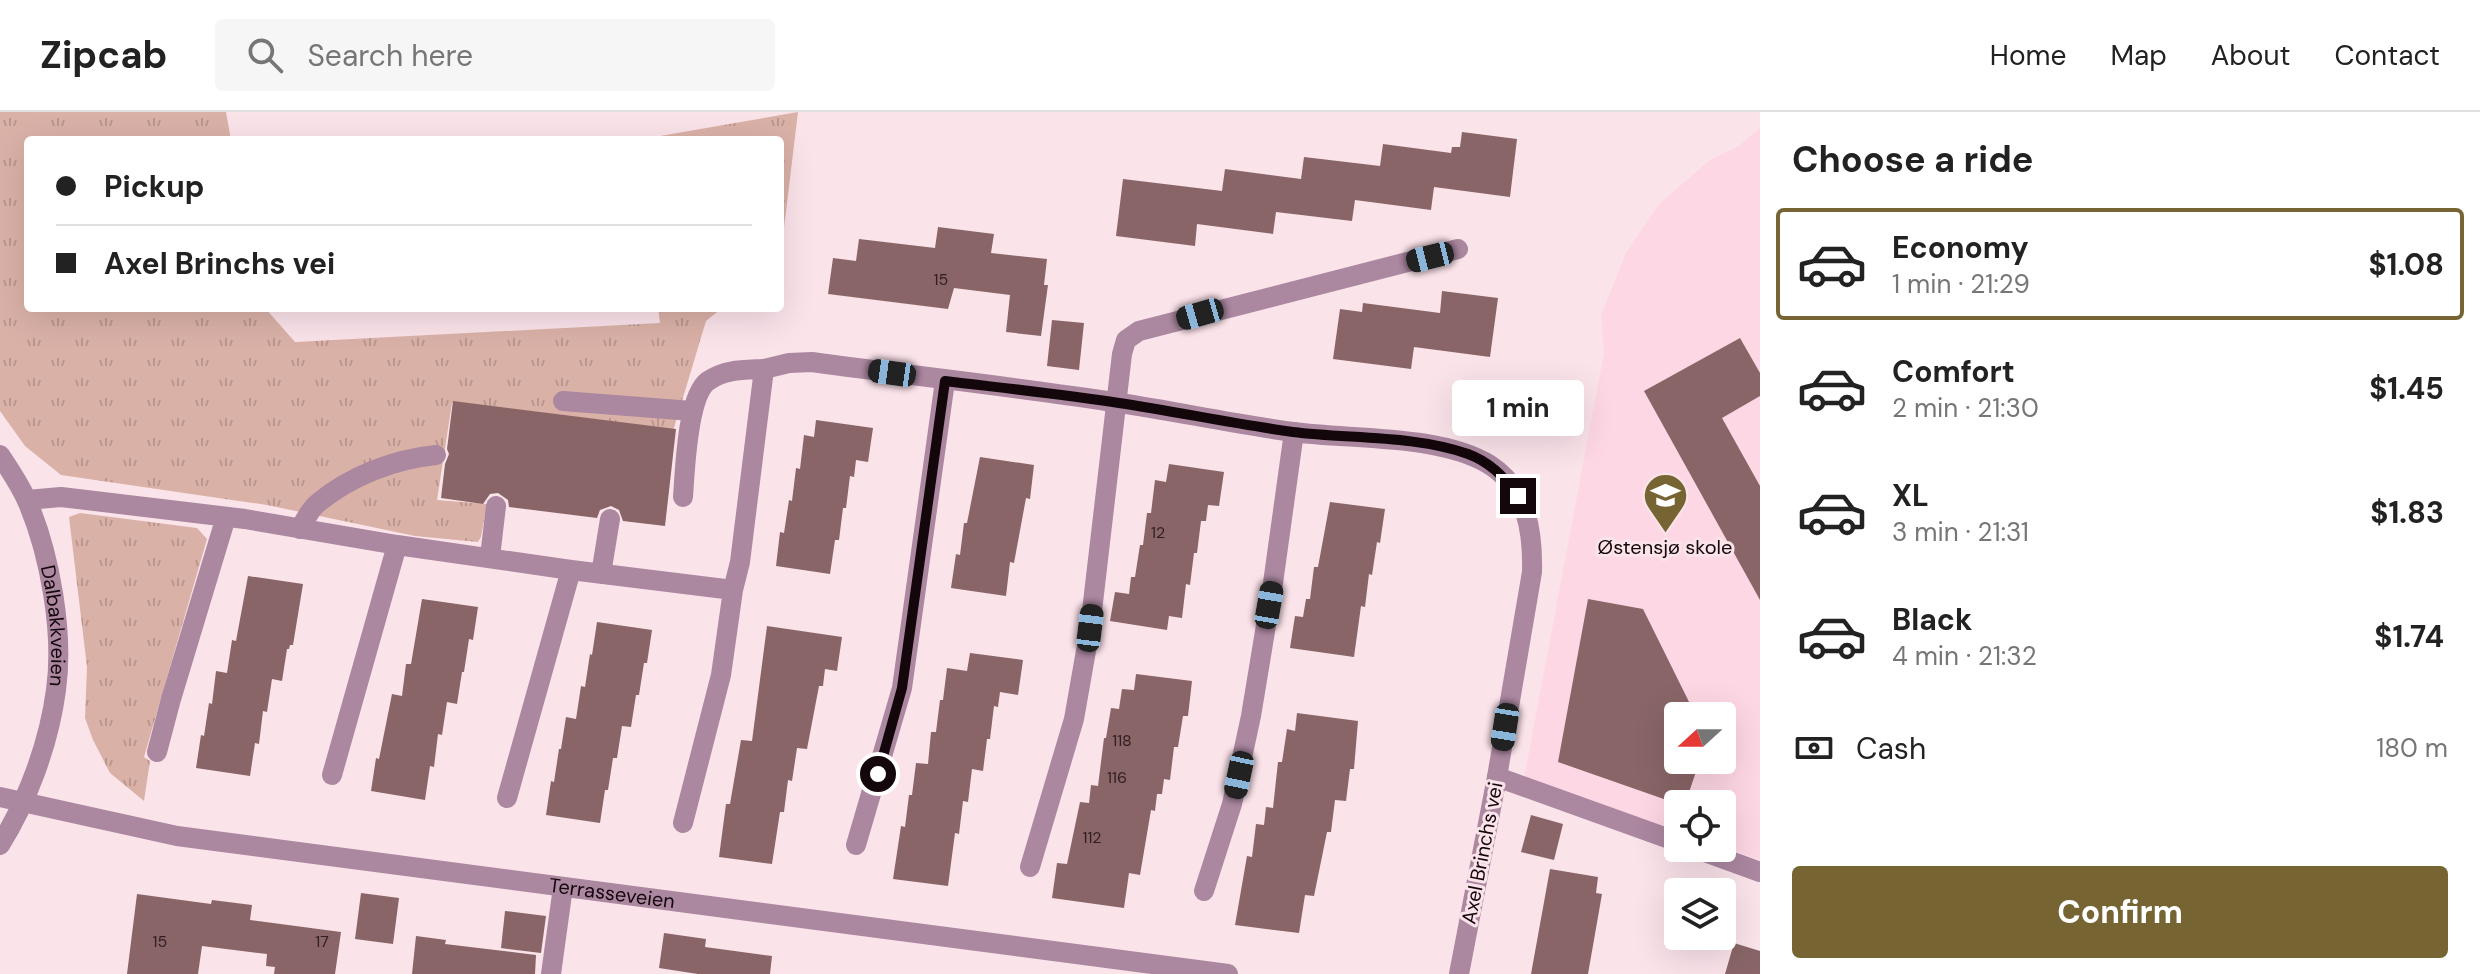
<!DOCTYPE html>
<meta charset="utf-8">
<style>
body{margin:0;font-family:"DM Sans",sans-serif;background:#f6f6f6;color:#222;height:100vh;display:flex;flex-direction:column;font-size:30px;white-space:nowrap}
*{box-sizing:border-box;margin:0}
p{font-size:26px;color:#767676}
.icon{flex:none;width:44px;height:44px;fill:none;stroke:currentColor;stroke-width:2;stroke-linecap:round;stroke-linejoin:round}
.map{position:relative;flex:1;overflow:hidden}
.side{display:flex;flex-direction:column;background:#fff;width:720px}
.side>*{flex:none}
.guide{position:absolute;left:24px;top:24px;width:760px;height:176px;border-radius:8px;box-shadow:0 8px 32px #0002;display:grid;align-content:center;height:176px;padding:0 32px;background:#fff}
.needle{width:52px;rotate:249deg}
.controls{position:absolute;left:1664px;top:590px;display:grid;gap:16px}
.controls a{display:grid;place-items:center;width:72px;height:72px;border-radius:8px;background:#fff;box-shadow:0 8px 32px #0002;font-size:40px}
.end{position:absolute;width:36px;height:36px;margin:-18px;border:10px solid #13070b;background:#fff;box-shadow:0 0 0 4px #fff}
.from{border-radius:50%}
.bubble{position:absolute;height:56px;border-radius:8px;background:#fff;box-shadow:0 8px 32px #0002;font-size:26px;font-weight:700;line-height:56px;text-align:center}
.car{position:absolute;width:24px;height:48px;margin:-24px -12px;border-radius:10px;box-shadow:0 0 6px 2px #0007;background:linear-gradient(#222 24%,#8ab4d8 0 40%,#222 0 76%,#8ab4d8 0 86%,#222 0)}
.guide b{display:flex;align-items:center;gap:28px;height:76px;font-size:30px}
.guide b+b{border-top:2px solid #e0e0e0}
.guide i{width:20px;height:20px;background:#222}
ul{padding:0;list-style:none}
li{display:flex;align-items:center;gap:24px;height:112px;margin:0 16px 12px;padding:0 16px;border:4px solid transparent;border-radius:8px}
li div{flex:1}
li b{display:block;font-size:30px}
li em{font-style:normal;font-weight:700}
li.selected{border-color:#766432}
li>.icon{width:72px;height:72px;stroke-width:1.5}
h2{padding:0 32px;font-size:36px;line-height:96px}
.pay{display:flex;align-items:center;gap:20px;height:88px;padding:0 32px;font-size:30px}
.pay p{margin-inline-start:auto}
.cta{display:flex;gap:16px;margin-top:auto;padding:16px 32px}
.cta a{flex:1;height:92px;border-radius:8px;background:#766432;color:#fff;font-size:32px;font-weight:700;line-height:92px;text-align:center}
header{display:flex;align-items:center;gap:48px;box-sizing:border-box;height:112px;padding:0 40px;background:#fff;border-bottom:2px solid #e0e0e0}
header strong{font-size:38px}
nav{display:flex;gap:44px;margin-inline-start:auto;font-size:28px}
.search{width:560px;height:72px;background:#f6f6f6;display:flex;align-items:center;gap:20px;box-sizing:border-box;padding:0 28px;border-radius:8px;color:#767676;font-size:30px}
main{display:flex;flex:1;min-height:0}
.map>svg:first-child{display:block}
.built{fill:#fed7e4;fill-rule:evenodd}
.park{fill:url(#park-tufts)}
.building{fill:#896567}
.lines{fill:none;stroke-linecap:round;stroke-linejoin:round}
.lane{stroke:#ab87a0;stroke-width:20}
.street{stroke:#ab87a0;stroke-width:20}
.route{stroke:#13070b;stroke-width:10}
.labels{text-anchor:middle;stroke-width:6;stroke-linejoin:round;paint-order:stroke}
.number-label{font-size:16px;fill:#301e22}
.poi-label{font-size:20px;fill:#13070b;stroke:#fbe3ea}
.street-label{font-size:20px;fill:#13070b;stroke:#fbe3ea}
</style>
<header>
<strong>Zipcab</strong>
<div class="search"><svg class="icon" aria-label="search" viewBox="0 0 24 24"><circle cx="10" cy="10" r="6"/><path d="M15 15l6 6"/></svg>Search here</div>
<nav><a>Home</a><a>Map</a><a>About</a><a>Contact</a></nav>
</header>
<main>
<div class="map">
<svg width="1760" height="862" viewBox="0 0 1760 862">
<defs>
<pattern id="park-tufts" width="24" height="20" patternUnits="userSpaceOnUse" patternTransform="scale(2)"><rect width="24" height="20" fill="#dab1a7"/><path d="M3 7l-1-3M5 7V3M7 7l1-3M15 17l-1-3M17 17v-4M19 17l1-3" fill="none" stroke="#ba978e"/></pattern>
</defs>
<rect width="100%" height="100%" fill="#fbe3ea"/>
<!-- built -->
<path class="built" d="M1760,16V748L1722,735V692H1678V720L1524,667L1604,240L1601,203L1626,141L1659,92L1710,48L1739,34ZM1678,604H1722V648H1678Z"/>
<!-- park -->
<path class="park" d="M0,0H226L231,28H28V196H265L295,230L660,211L658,196H722L706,209L673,319L452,291L437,388L487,392L481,425L478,430L415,424L267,393L61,363L25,334L0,299Z
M798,0L780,149V28H637Z
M80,401L197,416L207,427L144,645L150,649L144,689L110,661L93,628L85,606L87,555L69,405Z"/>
<!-- building -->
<path class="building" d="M1462,20L1517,27L1510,85L1434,75L1431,98L1355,88L1352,109L1276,100L1273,122L1197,112L1195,134L1116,124L1123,67L1222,79L1225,57L1301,67L1304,45L1380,54L1383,32L1451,41L1452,35H1460Z
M938,115L994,122L991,141L1047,147L1044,173H1048L1041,224L1006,220L1010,183L954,176L948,197L828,182L833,146L856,149L859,127L935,136Z
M1442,179L1498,186L1490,245L1414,235L1411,257L1333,247L1340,197L1362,200L1363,191L1440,201Z
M1052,208L1084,211L1079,258L1047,254Z
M1740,226L1760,261V284L1722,306L1760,374V488L1644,279Z
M453,289L676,317L665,414L623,409L619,398L611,394L600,398L597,406L509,395L508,388L498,381L490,382L483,392L441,386L445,352L449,342L447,337Z
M816,308L873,316L868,350L856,348L854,365L850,364L846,396H843L839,428H835L830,462L776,454L780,420L784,421L789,388L792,389L796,356L800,357L804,323L814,325Z
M980,345L1034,353L1030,387L1026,386L1014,451L1010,450L1006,484L951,476L956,442L960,443L964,411H967Z
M1169,352L1224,360L1219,394L1208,393L1206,409H1201L1197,441H1194L1190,473L1186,472L1182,506L1169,504L1167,518L1110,509L1115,480L1129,482L1131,465H1135L1140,433H1143L1147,401H1151L1155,368L1166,370Z
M1330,390L1385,397L1380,431L1377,430L1372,463L1369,462L1365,495L1361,494L1354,545L1290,536L1295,504L1303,505L1306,487H1310L1314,455H1318Z
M248,464L303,472L293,533H290L289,537H287L282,569L272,567L267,600L263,599L259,632L255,631L250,664L196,656L201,623L204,624L209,591L212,592L216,559L227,561L232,528L236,529Z
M422,487L478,495L473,528L469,527L464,560H462L457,592L447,590L442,623L438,622L434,655L430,654L425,688L371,679L376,646L379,647L392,582L402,584L406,552H411Z
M1588,487L1643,497L1696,604H1678V648H1700L1685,692H1678L1558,650Z
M597,510L652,518L647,551H644L639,583H636L631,615L622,614L617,646H613L608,678H605L600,711L546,703L551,669L554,670L559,637H561L566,605L576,607L581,574L585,575L590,542L592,543Z
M767,514L842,525L837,559L825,557L823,574H819L807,637L797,636L792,669L788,668L784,700H780L772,752L719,745L726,692H730L741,628L752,629Z
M970,541L1023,548L1018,583L1000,580L998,595L994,594L990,627H987L983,659L972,657L968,690L963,689L959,722L955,721L948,774L893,767L901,714L905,715L909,683H912L916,651L928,652L931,620H936L940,588H943L947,556L967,559Z
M1136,562L1192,569L1188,604H1183L1178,635H1174L1170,668L1164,667L1162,682H1157L1155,699L1151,698L1140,763L1129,761L1124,796L1052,786L1057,751L1067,752L1080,690L1089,691L1091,673L1098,674L1104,626H1106L1111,596L1119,597L1122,577L1134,578Z
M1297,601L1358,609L1354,657H1350L1346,689L1335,688L1331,720H1327L1314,784L1305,783L1299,821L1235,813L1247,744L1252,745L1256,712L1264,713L1266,695L1273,696L1278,650H1282L1287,617L1295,619Z
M1531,703L1563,712L1554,748L1521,740Z
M1550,757L1598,765L1596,781L1602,782L1588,862H1531Z
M361,781L399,786L393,832L355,827Z
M137,782L211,792L212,788L252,793L250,808L341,820L335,862H274L275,855L266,854L267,842L202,834L198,862H127Z
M505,799L546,804L541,841L501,836Z
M664,821L706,827L705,835L772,844L770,862H698L659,856Z
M416,824L446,828L445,832L536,843L535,862H412Z
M1734,831L1760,839V862H1725Z"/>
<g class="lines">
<!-- lane -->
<path class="lane" d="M563,289L692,299
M683,385C685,359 687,284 708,269C725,257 744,258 764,257L740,450L733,478L721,563L683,711
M27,388L61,385L245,407L397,433L571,458L733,478
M300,417C305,408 310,397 318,391C350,364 395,347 436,343
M490,445L496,394
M601,462L610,407
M157,640L171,587L226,405
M332,663L397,433
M1497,665L1678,730
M507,686L571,458
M856,733L902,576L945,269
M1694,736L1760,760
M1030,755L1074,607L1090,516L1122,242L1126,228L1139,219L1458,137
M1204,779L1232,692L1251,604L1273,471L1294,320
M551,862L563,775"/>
<!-- street -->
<g class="street">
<path d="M764,257L789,251L812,250C914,264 1017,275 1120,291C1178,300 1235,312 1293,320C1352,328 1440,322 1490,353C1527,377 1533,420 1532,460L1497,665L1459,862"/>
<path id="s1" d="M0,343C10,358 21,374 28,391C50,443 64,521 56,578C49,631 28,688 0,733"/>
<path id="s2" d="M0,685L177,724L1228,862"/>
</g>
</g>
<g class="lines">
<!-- route -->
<path class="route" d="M878,662L902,576L945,269C1003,276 1061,282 1119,291C1178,300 1235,312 1293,320C1349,327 1415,323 1468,342C1490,350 1505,365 1518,384"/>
</g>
<!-- icons -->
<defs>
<symbol id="school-pin" viewBox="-11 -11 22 30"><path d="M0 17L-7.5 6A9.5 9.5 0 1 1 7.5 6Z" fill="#766432" stroke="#fbe3ea"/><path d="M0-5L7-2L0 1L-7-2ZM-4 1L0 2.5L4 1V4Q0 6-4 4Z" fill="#fff"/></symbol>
</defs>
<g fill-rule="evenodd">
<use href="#school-pin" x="1640" y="358" width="51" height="69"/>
</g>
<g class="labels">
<!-- number labels -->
<g class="number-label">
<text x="941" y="173">15</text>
<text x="1158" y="426">12</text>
<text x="1122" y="634">118</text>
<text x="1117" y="671">116</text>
<text x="1092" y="731">112</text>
<text x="160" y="835">15</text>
<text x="322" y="835">17</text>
</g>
<!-- poi labels -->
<g class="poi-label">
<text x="1665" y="442">Østensjø skole</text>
</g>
<!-- street labels -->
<g class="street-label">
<text dy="7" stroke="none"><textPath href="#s1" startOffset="182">Dalbakkveien</textPath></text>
<text transform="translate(1482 741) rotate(-79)" y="7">Axel Brinchs vei</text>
<text dy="7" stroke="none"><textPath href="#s2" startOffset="620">Terrasseveien</textPath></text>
</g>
</g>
</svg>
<div class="controls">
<a><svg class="needle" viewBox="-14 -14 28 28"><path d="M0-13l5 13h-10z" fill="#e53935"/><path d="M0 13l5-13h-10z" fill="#767676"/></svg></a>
<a><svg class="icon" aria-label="locate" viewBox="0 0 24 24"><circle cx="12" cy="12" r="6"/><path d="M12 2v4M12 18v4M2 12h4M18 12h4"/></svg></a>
<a><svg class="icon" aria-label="layers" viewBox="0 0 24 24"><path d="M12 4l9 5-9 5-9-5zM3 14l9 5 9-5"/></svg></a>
</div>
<i class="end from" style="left:878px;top:662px"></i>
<i class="end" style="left:1518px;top:384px"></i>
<div class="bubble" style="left:1452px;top:268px;width:132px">1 min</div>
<i class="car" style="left:1430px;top:145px;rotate:256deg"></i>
<i class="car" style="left:1200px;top:202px;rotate:254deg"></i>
<i class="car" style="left:892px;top:261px;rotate:278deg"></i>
<i class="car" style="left:1269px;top:493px;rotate:10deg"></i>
<i class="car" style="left:1090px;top:516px;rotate:7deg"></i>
<i class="car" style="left:1505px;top:615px;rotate:189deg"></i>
<i class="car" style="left:1239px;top:663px;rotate:192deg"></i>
<div class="guide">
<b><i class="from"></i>Pickup</b>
<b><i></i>Axel Brinchs vei</b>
</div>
</div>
<section class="side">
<h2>Choose a ride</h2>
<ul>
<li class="selected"><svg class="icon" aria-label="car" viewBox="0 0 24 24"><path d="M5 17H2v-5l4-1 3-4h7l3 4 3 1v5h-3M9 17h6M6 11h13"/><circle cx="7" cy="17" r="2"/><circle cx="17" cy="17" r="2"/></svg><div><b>Economy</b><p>1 min · 21:29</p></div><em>$1.08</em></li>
<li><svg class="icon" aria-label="car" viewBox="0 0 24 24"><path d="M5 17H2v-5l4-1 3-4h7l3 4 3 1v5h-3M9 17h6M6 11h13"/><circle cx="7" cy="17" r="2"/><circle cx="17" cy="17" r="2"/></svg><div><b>Comfort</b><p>2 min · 21:30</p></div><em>$1.45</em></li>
<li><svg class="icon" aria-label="car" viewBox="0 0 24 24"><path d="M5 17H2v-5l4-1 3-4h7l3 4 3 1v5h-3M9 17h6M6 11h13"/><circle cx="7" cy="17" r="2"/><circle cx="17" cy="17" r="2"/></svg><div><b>XL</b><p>3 min · 21:31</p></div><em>$1.83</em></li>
<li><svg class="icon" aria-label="car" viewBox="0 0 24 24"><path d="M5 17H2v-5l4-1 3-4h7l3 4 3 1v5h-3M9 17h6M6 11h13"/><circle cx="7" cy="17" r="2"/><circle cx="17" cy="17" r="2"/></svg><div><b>Black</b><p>4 min · 21:32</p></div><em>$1.74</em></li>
</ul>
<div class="pay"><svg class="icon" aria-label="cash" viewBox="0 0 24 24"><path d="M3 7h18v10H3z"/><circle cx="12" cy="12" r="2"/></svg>Cash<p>180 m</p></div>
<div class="cta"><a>Confirm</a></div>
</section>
</main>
